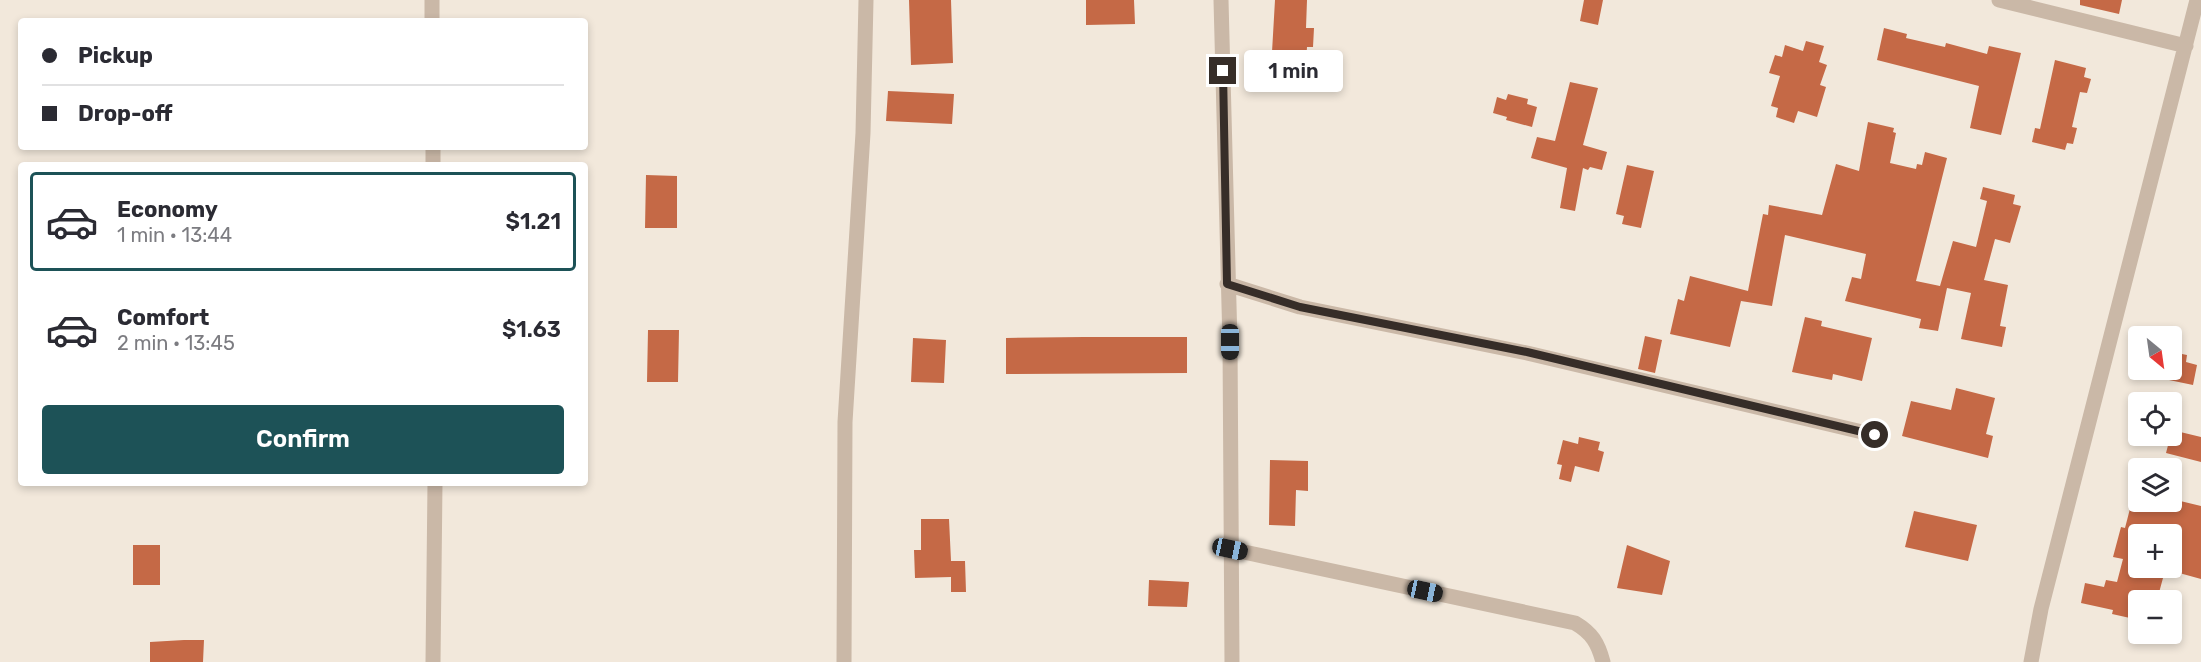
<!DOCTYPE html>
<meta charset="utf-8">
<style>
body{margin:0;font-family:Rubik,sans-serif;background:#f7f7f7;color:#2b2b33;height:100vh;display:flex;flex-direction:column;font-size:22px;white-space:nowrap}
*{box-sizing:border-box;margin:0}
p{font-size:20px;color:#7c7c81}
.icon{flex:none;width:33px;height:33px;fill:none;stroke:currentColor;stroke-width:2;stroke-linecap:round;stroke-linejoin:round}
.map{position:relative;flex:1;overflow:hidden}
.side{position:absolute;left:18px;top:162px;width:570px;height:324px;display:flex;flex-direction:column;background:#fff;border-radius:6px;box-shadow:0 3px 9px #0003}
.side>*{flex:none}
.banner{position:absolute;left:18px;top:18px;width:570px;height:132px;border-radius:6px;box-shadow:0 3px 9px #0003;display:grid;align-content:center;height:132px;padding:0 24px;background:#fff}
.needle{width:39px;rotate:151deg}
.fabs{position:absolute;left:2128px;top:326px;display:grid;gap:12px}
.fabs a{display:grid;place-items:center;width:54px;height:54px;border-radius:6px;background:#fff;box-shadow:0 3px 9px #0003;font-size:30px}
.end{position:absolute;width:27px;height:27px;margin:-14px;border:8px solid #362d28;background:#fff;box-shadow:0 0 0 3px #fff}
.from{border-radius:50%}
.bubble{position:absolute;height:42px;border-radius:6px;background:#fff;box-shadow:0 3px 9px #0003;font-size:20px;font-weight:600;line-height:42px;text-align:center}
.car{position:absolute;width:18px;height:36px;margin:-18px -9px;border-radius:8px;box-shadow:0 0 4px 2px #0007;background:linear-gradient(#222 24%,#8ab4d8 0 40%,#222 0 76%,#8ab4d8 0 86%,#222 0)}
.banner b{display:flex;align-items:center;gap:21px;height:57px;font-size:22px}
.banner b+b{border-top:2px solid #e1e1e2}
.banner i{width:15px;height:15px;background:#2b2b33}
ul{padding:10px 0 0;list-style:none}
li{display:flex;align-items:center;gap:18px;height:99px;margin:0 12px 9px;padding:0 12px;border:3px solid transparent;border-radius:6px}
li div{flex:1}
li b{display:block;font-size:22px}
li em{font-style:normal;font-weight:600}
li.active{border-color:#1d5257}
li>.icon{width:54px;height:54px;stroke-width:1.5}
.action{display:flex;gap:12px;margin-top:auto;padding:12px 24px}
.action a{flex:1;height:69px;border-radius:6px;background:#1d5257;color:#fff;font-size:24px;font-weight:600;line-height:69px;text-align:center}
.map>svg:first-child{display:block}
.building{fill:#c56946}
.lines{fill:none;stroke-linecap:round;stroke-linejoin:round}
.minor{stroke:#cab8a7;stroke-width:15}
.tertiary{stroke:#cab8a7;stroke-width:15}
.route{stroke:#362d28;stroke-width:8}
</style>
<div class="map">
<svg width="2201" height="662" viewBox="0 0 2201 662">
<rect width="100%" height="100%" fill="#f2e8db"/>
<!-- building -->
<path class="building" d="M909,0H951L953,63L911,65Z
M1086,0H1134L1135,24L1086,25Z
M1275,0H1307L1306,28H1314L1313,47H1307L1306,62L1279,60V53L1272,52Z
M1584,0H1603L1598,25L1580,21Z
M2080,0H2122L2119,14L2080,5Z
M1884,28L1907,34L1906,38L1945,47L1946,43L1987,54L1989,46L2021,53L2001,135L1970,128L1979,86L1877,60Z
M1806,41L1824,46L1819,62L1827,65L1820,85L1826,87L1817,117L1798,111L1794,123L1776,117L1778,108L1771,106L1780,76L1769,73L1775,55L1782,57L1785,45L1803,51Z
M2055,60L2086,68L2084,77L2091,79L2087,93L2080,92L2072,127L2077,128L2073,144L2067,143L2065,150L2032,142L2035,128L2040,129Z
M1570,82L1598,88L1583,145L1607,152L1602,170L1590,167L1588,170L1583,168L1575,211L1560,208L1567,168L1531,158L1537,137L1555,141Z
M888,91L954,94L952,124L886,121Z
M1508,94L1528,99L1527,104L1537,107L1532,127L1506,120L1507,117L1493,113L1497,97L1506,100Z
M1868,122L1894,128L1893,132L1896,133L1890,163L1916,169L1917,164L1922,165L1925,152L1947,158L1916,281L1940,286L1953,241L1976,247L1987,201L1980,199L1983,187L2015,195L2013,204L2021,206L2010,243L1995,239L1984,280L2008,285L2000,326L2006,327L2002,347L1961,339L1971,293L1947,288L1938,331L1919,328L1921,319L1845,301L1852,277L1861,279L1866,254L1785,235L1772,306L1741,301L1730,347L1670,334L1678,299L1684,301L1690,276L1748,291L1763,214L1768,215L1769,205L1822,215L1836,164L1859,171Z
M1627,165L1654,171L1641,228L1622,224L1624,216L1616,214Z
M646,175L677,176V228H645Z
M1805,317L1822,321L1821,326L1872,338L1862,381L1833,374L1832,380L1792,372Z
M648,330H679L678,382H647Z
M1645,336L1662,340L1655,373L1638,369Z
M1084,337H1187V373L1006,374V338Z
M913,338L946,340L944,383L911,382Z
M2172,352L2187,355L2186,362L2197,365L2193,385L2145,375L2146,369H2172Z
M1956,388L1995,398L1986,434L1993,436L1988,458L1902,436L1911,401L1951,410Z
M2172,430L2201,437V462L2166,453Z
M1579,437L1600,442L1598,450L1604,452L1599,472L1575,466L1571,482L1559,479L1562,465L1557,464L1563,440L1578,444Z
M1270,460L1308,461V491L1296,490L1295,526L1269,525Z
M2172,499L2201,506V579L2172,571V534H2139V567H2166L2157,600H2139V620L2112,614L2113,610L2081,603L2085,583L2104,587L2106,580L2117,582L2123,559L2113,557L2121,527L2125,528L2132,501Z
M1914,511L1977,525L1968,561L1905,547Z
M921,519H949L951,561H965L966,592H951V577L915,578L914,550H921Z
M133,545H160V585H133Z
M1627,545L1670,561L1662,595L1617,588Z
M1149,580L1189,582L1187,607L1148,606Z
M184,640H204L203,662H150V642Z"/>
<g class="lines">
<!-- minor -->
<path class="minor" d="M1221,0L1230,343L1232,662
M1999,0L2186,46
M1227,284L1300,307L1527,353L1875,435
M1230,549L1575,623C1592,633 1598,643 1603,662
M844,662L845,422L863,133L866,0
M2031,662L2041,609L2197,0"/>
<!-- tertiary -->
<path class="tertiary" d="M432,0V21
M433,147V165
M433,662L435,483"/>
</g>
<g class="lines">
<!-- route -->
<path class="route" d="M1223,71L1227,284L1300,307L1527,352L1875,435"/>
</g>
</svg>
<div class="fabs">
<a><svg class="needle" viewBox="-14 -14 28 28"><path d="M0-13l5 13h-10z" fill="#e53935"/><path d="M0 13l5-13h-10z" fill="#7c7c81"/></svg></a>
<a><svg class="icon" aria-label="locate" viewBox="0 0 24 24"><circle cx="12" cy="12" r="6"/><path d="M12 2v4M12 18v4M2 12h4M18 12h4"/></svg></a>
<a><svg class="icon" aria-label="layers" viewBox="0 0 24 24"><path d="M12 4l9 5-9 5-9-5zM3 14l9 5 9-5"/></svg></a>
<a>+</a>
<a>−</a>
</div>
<i class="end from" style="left:1875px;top:435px"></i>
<i class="end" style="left:1223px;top:71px"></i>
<div class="bubble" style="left:1244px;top:50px;width:99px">1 min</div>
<i class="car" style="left:1230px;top:342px;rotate:180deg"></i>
<i class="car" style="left:1230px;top:549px;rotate:102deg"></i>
<i class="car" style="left:1425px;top:591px;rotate:102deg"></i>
<div class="banner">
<b><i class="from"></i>Pickup</b>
<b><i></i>Drop-off</b>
</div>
<section class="side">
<ul>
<li class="active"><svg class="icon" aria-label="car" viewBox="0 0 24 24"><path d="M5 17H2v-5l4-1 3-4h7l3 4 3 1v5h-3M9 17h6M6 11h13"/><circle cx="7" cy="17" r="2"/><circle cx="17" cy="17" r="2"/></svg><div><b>Economy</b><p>1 min · 13:44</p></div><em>$1.21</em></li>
<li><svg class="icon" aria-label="car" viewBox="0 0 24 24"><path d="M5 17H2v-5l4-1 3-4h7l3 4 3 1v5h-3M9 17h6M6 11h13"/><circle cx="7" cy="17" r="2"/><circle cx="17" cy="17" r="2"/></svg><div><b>Comfort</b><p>2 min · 13:45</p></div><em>$1.63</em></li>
</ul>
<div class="action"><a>Confirm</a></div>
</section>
</div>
